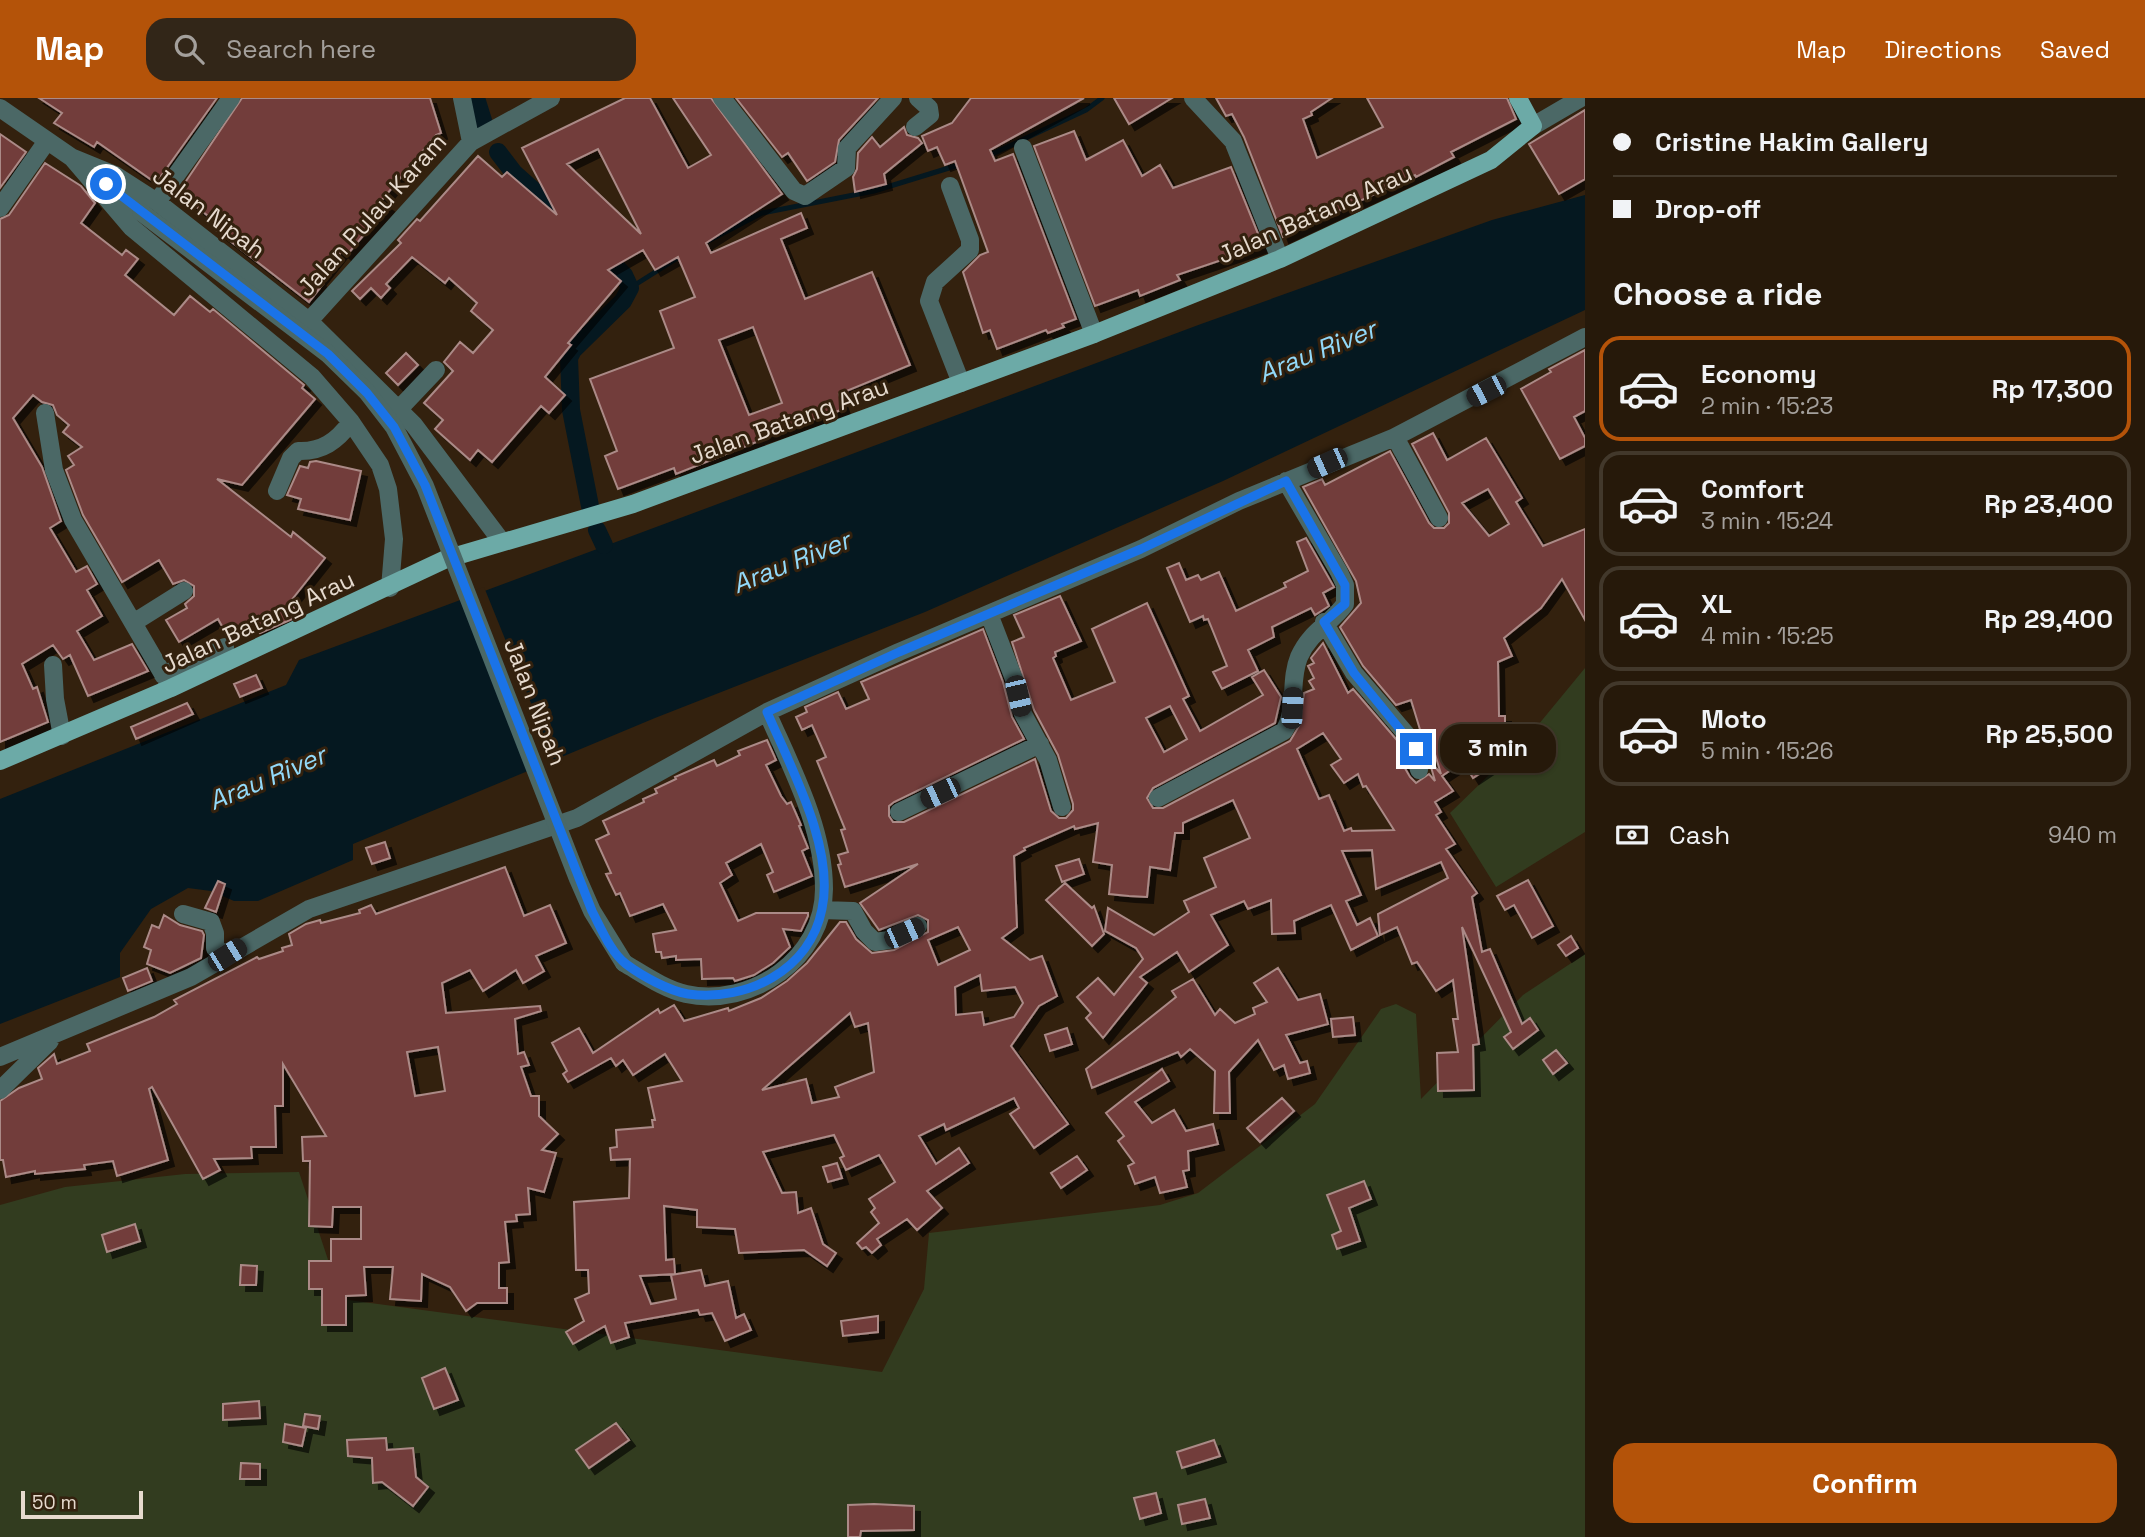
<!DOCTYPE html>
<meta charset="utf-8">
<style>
body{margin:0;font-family:"Space Grotesk",sans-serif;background:#322618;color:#f1f3f6;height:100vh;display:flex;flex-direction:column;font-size:26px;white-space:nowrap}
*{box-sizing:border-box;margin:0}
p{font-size:23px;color:#a4a09c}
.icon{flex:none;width:38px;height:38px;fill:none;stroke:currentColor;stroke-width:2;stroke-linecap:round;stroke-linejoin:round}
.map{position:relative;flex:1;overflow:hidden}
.drawer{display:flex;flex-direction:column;background:#26190a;width:560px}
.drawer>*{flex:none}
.banner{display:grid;align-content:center;height:154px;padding:0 28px;background:#26190a}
.scale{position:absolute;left:21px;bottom:18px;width:122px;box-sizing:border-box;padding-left:7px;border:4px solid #e6dace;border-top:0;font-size:19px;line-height:24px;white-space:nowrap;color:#e6dace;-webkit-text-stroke:5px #33210e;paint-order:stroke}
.end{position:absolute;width:32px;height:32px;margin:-16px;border:9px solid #1a73e8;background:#fff;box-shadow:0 0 0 4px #fff}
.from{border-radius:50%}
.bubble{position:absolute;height:49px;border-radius:21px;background:#26190a;box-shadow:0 2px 5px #0004,0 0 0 2px #42382b;font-size:23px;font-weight:800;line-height:49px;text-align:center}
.car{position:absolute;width:21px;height:42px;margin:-21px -10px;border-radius:9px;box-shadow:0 0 5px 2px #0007;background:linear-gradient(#222 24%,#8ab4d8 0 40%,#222 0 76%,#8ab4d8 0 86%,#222 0)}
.banner b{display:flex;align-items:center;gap:24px;height:66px;font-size:26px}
.banner b+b{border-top:2px solid #42382b}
.banner i{width:18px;height:18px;background:#f1f3f6}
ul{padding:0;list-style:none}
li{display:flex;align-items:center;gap:21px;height:105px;margin:0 14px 10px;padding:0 14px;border:4px solid #42382b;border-radius:21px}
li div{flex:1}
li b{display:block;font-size:26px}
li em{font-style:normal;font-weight:800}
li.selected{border-color:#b45309}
li>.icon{width:63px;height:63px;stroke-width:1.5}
h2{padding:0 28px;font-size:32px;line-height:84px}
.pay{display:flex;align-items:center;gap:18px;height:77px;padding:0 28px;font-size:26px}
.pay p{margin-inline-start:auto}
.button{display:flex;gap:14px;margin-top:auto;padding:14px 28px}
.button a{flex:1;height:80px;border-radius:21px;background:#b45309;color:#fff;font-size:28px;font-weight:800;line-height:80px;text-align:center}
header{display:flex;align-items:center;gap:42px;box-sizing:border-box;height:98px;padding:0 35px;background:#b45309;color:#fff}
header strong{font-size:33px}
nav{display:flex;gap:38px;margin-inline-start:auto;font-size:24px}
.search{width:490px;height:63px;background:#322618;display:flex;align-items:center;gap:18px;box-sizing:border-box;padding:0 24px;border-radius:21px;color:#a4a09c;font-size:26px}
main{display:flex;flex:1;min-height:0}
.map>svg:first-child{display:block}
.green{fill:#323c1f}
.water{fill:#051820}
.pier{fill:#33210e}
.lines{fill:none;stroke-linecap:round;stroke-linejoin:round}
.stream{stroke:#051820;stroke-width:5}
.canal{stroke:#051820;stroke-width:18}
.building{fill:#723d3a;stroke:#ab8a87;stroke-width:2;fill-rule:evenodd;filter:url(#shadow)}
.minor{stroke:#4b6866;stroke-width:18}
.major{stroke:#6caaa7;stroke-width:18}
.minor-bridge{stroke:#4b6866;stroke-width:18}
.route{stroke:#1a73e8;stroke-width:9}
.labels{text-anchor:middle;stroke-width:6;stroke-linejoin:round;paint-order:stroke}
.street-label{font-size:24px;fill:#e6dace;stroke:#33210e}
.water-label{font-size:26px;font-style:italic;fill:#92d9f9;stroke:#33210e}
</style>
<header>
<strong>Map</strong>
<div class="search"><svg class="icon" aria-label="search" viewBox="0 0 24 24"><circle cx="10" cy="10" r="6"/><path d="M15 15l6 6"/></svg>Search here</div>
<nav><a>Map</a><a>Directions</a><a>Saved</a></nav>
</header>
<main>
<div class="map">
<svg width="1585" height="1439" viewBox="0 0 1585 1439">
<defs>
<filter id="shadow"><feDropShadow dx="6" dy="6" stdDeviation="0" flood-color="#0009"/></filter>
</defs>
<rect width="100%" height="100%" fill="#33210e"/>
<!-- green -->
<path class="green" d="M1585,570V734L1496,789L1450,715L1529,638Z
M1585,856V1439H0V1107L65,1089L185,1076L299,1074L341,1201L882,1274L924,1191L929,1135L1160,1107L1198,1095L1315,1006L1381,911L1396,906L1416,916L1421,1001L1523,897Z"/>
<!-- water -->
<path class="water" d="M1585,97V212L1223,383L925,514L655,620L353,746V762L258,803H234L211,793L188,790L151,811L120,855V879L0,926V701L286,587L299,562L1201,226L1492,122Z"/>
<!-- pier -->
<path class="pier" d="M484,489L556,667L531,678L460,497Z"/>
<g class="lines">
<!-- stream -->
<path class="stream" d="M988,58L1086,12L1102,0
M708,143L762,115L874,93L962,66
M630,190L684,156"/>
<!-- canal -->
<path class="canal" d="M476,0L485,29
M498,54L514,75L570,125
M590,408L571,312L569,260L573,252L623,203L630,190L624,177L598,151
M597,432L604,447"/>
</g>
<!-- building -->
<path class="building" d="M39,0H217L156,85L97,44L94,49L54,25L62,15Z
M242,0H430L441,35L436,37L381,103L388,108L347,157L342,153L319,182L323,186L309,204L216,132L220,127L178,95Z
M625,0H650L688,70L711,57L673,0H711L782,96L706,145L711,155L801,115L807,130L781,141L805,201L872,174L910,267L839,296L844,311L758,340L759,343L676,376L674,370L618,391L605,358L617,353L590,281L674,250L660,213L695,199L678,159L655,172L643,152L608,172L621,183L568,245L571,247L545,279L565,297L549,315L541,308L492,364L478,352L470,362L435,331L443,322L424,305L453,273L444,264L460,244L473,255L493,232L471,213L477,205L449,180L445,185L412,159L386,186L390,190L381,200L371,190L360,201L352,193L401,145L398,142L417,121L420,123L478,58L502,79L507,74L557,117L522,50ZM598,51L641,136L567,66ZM753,229L782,305L749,317L719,242Z
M736,0H878L839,42L835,64L807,83L788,55L782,59Z
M971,0H1084L990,52L995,63L1013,56L1076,221L1062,226L1064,229L1048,235L1046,232L997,251L990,232L983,235L963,174L980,157L988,154L955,63L945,67L937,49L928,53L922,38L952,25Z
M1114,0H1172L1129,26Z
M1216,0H1332L1311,14L1312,17L1303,21L1317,60L1383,29L1367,0H1507L1516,21L1451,54L1454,59L1416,79L1415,77L1283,139L1244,39L1232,16L1226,18Z
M1585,12V81L1559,96L1529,46Z
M904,29L907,37L918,40L922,45L884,76L886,86L855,94L853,79L857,71L858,55L872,39L880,49Z
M1074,33L1086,62L1123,42L1142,78L1160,67L1173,90L1231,69L1263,148L1177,177L1180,182L1140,198L1138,192L1095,208L1034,48Z
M0,36L26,54L0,90Z
M45,65L81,88L95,105L81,125L122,157L126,152L138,161L125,177L174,217L190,198L210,214L213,211L304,287L302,290L315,301L242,387L217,381L291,439L293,434L325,460L290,504L298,517L292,521L260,535L251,524L227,537L218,521L179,544L166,522L187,510L185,506L194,498V488L184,482L173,486L159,462L122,484L83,417L66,372L74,367L68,358L82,349L63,334L69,327L57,317L53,307L42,304L33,297L13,320L42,369L61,423L50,430L76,474L87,468L97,486L87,492L102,518L77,533L94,562L132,546L148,573L88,598L70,557L63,561L53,547L22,566L33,591L37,589L48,624L0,644V121L9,117Z
M1585,252V313L1574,319L1585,340V348L1560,361L1521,291L1551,274L1549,271Z
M406,255L418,267L398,287L386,275Z
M1433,335L1447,362L1486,340L1522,400L1516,404L1543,448L1585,431V522L1562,481L1541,510L1504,540L1512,558L1498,564L1499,618H1505V643L1483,644L1497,664L1473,680L1463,664L1442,678L1453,693L1435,704L1441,714L1436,717L1455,746L1446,751L1477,795L1472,799L1482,854L1490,851L1522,926L1530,920L1538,932L1513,951L1504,939L1511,934L1462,829L1479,946L1473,947L1474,992L1438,993L1437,955L1458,954L1453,921H1458L1453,882L1436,893L1417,864L1412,866L1397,829L1380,837L1378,816L1448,780L1441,764L1376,791L1372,752L1342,753L1361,797L1346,803L1357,827L1370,820L1378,838L1351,852L1331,807L1294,823L1295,835L1272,836L1271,802L1248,811L1244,803L1211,817L1228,847L1189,874L1177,854L1140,879L1147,885L1103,940L1086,920L1091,915L1077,899L1098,880L1114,897L1143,861L1136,850L1105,833L1108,810L1154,837L1189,814L1184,803L1216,789L1204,760L1250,740L1233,702L1183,725V735H1175L1170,772L1150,769L1147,799L1129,798L1109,796L1112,767L1093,764L1098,725L1075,731L1074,728L1024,750L1025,752L1014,758L1017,829L1002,840L1030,862L1042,858L1057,898L1039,908L1011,948L1068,1026L1034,1050L1010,1016L1019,1010L1014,1000L946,1032L944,1026L919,1038L936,1066L959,1050L969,1065L927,1093L942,1110L917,1132L907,1121L877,1141L881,1147L872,1155L866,1149L862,1151L857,1145L879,1125L871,1114L875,1110L869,1101L895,1084L879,1057L846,1072L840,1060L844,1058L834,1037L763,1054L782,1095L796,1094L798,1115L811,1110L823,1146L836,1155L827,1168L804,1152L739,1155L735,1131L697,1129V1112L664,1108L666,1162L674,1161L675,1176L640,1178L651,1206L676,1201L671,1177L701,1172L705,1188L728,1183L736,1220L744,1216L751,1232L725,1243L712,1215L700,1217L698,1212L625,1225L629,1239L611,1245L605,1228L573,1246L566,1234L584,1223L575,1201L589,1195L588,1172H576L574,1104L629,1100L630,1061L611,1062L610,1050L617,1049L616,1032L653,1029L652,1022H655L648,990L682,983L665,956L633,977L623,962L616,968L611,960L568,984L563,976L567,973L552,945L579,930L593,955L658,911L660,915L674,907L684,923L728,910L729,913L761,900L787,883L807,865L840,824H846L856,841L872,855L894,852L928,834V822L918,817L879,832L860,805L918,766L845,789L838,767L841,766L838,757L848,754L841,732L845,731L817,663L826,659L812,627L802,632L796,619L807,614L805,609L838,594L846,611L869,601L861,584L983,531L1003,584L1012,619L1024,641L894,704L889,708V718L893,724H904L1035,661L1051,713L1059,720H1066L1073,712V706L1058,657L1034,612L1012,544L1024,539L1014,517L1060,498L1081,543L1055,554L1056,558L1053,560L1071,602L1115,584L1092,531L1147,505L1189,598L1183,601L1200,633L1263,597L1252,579L1264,572L1281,599L1275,625L1153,690L1147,700L1153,710H1163L1290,643L1299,628L1304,595L1314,591L1309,583L1314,580L1308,568L1314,565L1311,560L1323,545L1348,595L1353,591L1402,648L1405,663L1402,665L1410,679L1416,685L1429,676L1435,683L1429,662L1441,676L1431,643L1425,648L1411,602L1396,607L1363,568L1340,529L1361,505L1356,483L1303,389L1322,381L1325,387L1390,353L1429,425L1434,430H1444L1449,425V415L1412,346ZM1488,391L1509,426L1489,438L1462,405ZM1170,608L1187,641L1164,654L1146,620ZM1323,635L1341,661L1331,667L1344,685L1358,676L1363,689L1366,688L1394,732L1352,733L1351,730L1344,733L1329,697L1319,701L1297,651ZM958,829L970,852L938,867L928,842ZM980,877L982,893L1015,889L1023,905L1014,919L984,927L982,914L956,917L955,889ZM850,915L855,929L868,925L874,974L835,989L839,999L812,1005L806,981L762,992Z
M316,363L361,373L350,422L298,411L301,401L287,397L300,368L308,370L310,364Z
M1306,440L1334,489L1323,495L1329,508L1315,517L1311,510L1272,529L1274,539L1248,552L1258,573L1222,591L1213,574L1227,568L1208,521L1204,522L1203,518L1190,524L1167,470L1179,465L1186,482L1198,477L1201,482L1219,474L1236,513L1286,489L1284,485L1308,473L1297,444Z
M256,577L262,590L240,599L234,586Z
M187,605L193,616L136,641L131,629Z
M767,642L776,662L766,667L781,698L787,706L791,704L801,727L799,728L808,750L802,753L812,778L774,794L767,777L773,774L761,746L726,765L732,777L720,785L738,823L756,815H808V818L801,833L783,831L790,849L773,865L754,877L735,883L733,880L702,881L701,861L676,862V858L662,860L661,854H656L653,836L676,832L663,806L630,818L620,795L616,797L606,776L611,775L596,742L609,736L603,723L644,704L643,701L657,695L655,691L676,681L675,679L714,662L717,668L740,657L738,653Z
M385,744L390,760L372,766L366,750Z
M1079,761L1084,776L1062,784L1056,768Z
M505,769L524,818L550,807L566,845L536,858L544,873L523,885L516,872L483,893L470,872L442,885L446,915L540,908L541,913L515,921L518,956L524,954L529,967L521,969L531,998H539V1018L558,1036L542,1052L556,1055L544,1094L528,1090L530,1116L516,1117L517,1123L505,1124L509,1164L499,1165V1190H507V1205H477L466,1213L450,1189L422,1176L421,1203L390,1201L393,1169H364L366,1197L346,1198V1227H322V1191H309V1163H331V1141H361V1109H333L332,1129L309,1128L310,1063H303L302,1039L326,1038L283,966V1008H275L276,1049H251L252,1060L214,1061L220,1072L203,1081L152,989L149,991L168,1062L117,1078L113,1063L84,1067L85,1071L35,1076V1073L6,1079L3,1062H0V1003L19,990L42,981L38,970L54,956L57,966L90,953L87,946L154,919L177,906L174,902L257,859L259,861L283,853L282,850L292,847L289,836L306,826L320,822L321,825L360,815L359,812L371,807L376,816ZM438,949L445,993L415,998L407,954Z
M1528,782L1553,828L1532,840L1514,807L1505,812L1497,798Z
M218,783L225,786L216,814L205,810Z
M1065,785L1092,810L1094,808L1104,836L1092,848L1046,802Z
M164,817L180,827L202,833L204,837L201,860L170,875L147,866L151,852L144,849L152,827L159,830Z
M1571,838L1578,850L1566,858L1558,847Z
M147,870L152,883L128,893L123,880Z
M1278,870L1298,902L1320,896L1328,926L1286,937L1300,965L1307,963L1310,975L1288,981L1284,967L1274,972L1258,942L1229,974L1230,1015H1214L1215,973L1190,951L1181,959L1178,954L1092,990L1086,971L1176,899L1172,893L1193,881L1215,917L1220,911L1235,925L1255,916L1253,910L1267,904L1254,885Z
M1353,919L1355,937L1333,939L1331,921Z
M1067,930L1072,946L1050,953L1045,937Z
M1556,952L1567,965L1553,976L1543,962Z
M1162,971L1169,983L1135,1004L1152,1025L1174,1012L1186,1033L1213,1026L1218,1046L1188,1053L1189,1072L1183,1073L1187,1089L1160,1095L1155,1079L1135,1086L1128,1068L1134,1065L1118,1043L1124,1038L1106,1015Z
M1282,1000L1294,1013L1260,1044L1247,1030Z
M1077,1058L1087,1072L1061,1090L1051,1075Z
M837,1065L842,1080L828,1084L823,1069Z
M1364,1083L1371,1101L1349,1110L1360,1143L1337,1151L1332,1137L1341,1133L1327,1097Z
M135,1126L140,1143L107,1154L102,1137Z
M241,1167L257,1168L256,1187H240Z
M878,1218V1234L843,1238L841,1223Z
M445,1270L458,1302L434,1311L422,1280Z
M259,1303L260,1320L223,1322V1306Z
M305,1316L320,1318L318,1331L303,1328Z
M616,1325L629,1342L589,1370L576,1352Z
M285,1326L306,1330L302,1348L283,1344Z
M386,1340L387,1352L413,1350L416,1379L428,1389L413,1408L382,1384L373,1385L372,1360L348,1358L347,1342Z
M1214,1342L1220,1358L1182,1370L1177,1354Z
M241,1365L260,1366V1381H240Z
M1156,1395L1161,1415L1140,1421L1134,1400Z
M1205,1401L1210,1420L1182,1426L1178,1407Z
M874,1406L914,1408V1432L861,1433L860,1439H848V1407Z"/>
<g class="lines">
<!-- minor -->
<path class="minor" d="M462,0L471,44
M722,0L794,93L805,98L846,70L847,50L893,0
M1193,0L1233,43L1280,161
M0,10L71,59L141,114
M1533,28L1581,0
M915,29L930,17L929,10L918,0
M1023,50L1094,236
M71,59L115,77L157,104L309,223L414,327L502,444
M73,61L131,129L312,279L351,324L380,367L388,391L394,441L390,490
M950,88L970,142V152L935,184L929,203L961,285
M157,104L231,0
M0,110L47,43
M309,223L471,44L551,0
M399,311L436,272
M45,315L54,372L73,422L171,590
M1395,339L1439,420
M277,393L291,360L298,353C322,354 337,343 351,324
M989,516L1014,581L1023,616L1048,662L1062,709
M1324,524L1354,575L1412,643L1419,672
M133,525L184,493
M53,567L55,601L62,638
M163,577L225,549
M1158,700L1284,633C1298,611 1289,583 1299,559C1311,532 1331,526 1345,506V487L1339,474L1286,383
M899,714L1040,646
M822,812L853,813L864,833L875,844L889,842L918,828
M183,816L211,824L215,835V850L227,857
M624,865C643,876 664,891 686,896C752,910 824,860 824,791C824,730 791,669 767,614
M0,959L191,879L309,811L577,720L767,614L899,554L1141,451L1239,403L1395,339L1585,239
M0,992L50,943"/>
<!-- major -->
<path class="major" d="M0,663L171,590L446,461L633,406L1094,236L1280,161L1491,62L1533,28L1518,0"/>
<!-- minor-bridge -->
<path class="minor-bridge" d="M141,114L328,256L367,294L394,329L425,388L578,781L592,813L624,865"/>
</g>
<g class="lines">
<!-- route -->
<path class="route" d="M106,86L328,256L367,295L394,329L425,387L592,813C601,830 611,855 626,866C642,878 669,893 688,896C747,904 810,872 822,811C835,750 791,670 767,614L899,554L1141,451L1286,383L1345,487V506L1324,524L1354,575L1416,651"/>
</g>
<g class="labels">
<!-- street labels -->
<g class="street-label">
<text transform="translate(209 115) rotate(37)" y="8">Jalan Nipah</text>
<text transform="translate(1315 116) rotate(-24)" y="8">Jalan Batang Arau</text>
<text transform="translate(372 117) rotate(-48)" y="8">Jalan Pulau Karam</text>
<text transform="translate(789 323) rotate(-20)" y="8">Jalan Batang Arau</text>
<text transform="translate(258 524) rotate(-25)" y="8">Jalan Batang Arau</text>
<text transform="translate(535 604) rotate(69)" y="8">Jalan Nipah</text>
</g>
<!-- water labels -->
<g class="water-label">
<text transform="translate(1317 253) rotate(-22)" y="9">Arau River</text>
<text transform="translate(791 464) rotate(-22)" y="9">Arau River</text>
<text transform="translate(267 680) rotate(-23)" y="9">Arau River</text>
</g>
</g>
</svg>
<div class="scale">50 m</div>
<i class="end from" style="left:106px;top:86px"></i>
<i class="end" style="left:1416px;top:651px"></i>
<div class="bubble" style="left:1440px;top:626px;width:116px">3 min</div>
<i class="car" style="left:1486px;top:293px;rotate:243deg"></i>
<i class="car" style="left:1327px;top:365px;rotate:246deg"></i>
<i class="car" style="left:1018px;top:598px;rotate:167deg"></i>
<i class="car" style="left:1292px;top:610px;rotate:3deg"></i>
<i class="car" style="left:940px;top:695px;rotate:245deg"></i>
<i class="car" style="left:904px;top:835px;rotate:66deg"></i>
<i class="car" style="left:227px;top:857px;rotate:58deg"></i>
</div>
<section class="drawer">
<div class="banner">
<b><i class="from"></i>Cristine Hakim Gallery</b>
<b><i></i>Drop-off</b>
</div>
<h2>Choose a ride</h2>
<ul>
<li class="selected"><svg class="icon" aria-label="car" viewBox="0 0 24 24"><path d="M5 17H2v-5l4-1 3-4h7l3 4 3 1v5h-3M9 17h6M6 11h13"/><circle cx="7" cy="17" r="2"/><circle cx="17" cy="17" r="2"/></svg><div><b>Economy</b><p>2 min · 15:23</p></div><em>Rp 17,300</em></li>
<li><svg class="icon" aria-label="car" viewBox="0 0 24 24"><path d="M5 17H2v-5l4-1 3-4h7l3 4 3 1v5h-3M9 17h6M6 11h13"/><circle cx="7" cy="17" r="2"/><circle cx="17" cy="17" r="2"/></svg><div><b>Comfort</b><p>3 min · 15:24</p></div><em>Rp 23,400</em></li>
<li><svg class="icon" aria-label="car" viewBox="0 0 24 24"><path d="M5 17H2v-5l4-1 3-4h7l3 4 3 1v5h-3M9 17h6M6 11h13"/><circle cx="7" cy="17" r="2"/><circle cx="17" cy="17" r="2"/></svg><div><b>XL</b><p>4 min · 15:25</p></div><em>Rp 29,400</em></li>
<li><svg class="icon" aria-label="car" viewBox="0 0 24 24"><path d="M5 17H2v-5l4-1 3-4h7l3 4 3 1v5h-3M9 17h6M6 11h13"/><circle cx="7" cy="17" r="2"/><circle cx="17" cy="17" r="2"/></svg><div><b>Moto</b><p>5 min · 15:26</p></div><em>Rp 25,500</em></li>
</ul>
<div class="pay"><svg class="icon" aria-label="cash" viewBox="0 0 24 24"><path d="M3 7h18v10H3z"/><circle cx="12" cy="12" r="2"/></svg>Cash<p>940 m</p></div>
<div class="button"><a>Confirm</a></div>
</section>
</main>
